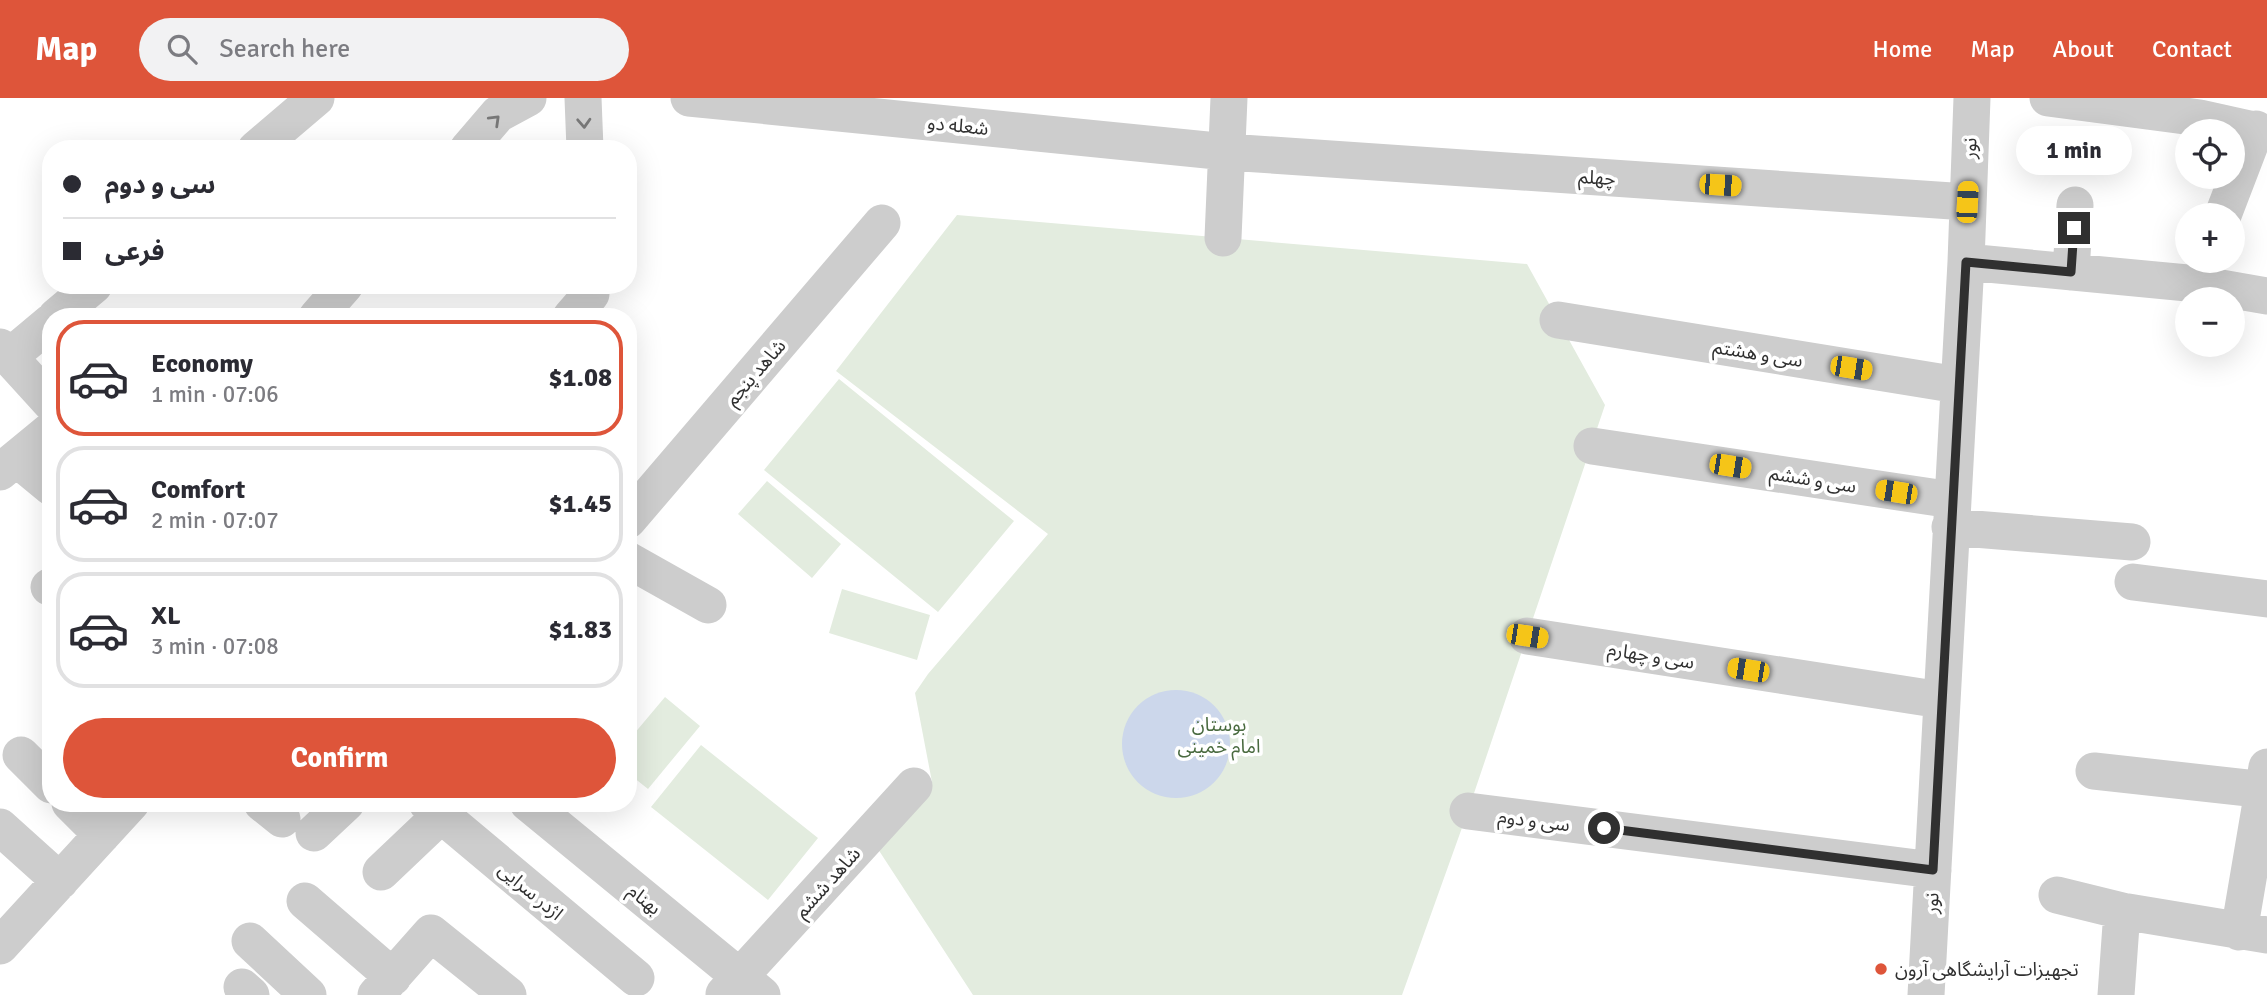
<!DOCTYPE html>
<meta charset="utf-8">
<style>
body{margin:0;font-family:Signika,"Noto Sans Arabic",sans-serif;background:#f2f2f3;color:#2b2b33;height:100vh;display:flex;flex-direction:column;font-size:26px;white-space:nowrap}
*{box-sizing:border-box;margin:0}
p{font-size:23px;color:#7c7c81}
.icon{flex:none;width:38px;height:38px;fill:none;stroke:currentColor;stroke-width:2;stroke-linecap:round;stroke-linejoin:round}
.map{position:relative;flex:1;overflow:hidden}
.details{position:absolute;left:42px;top:210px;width:595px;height:504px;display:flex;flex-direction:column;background:#fff;border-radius:28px;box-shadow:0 7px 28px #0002}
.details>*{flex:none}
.top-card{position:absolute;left:42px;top:42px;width:595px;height:154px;border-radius:28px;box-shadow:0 7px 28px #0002;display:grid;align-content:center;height:154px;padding:0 21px;background:#fff}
.controls{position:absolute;left:2175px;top:21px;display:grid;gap:14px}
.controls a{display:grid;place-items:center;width:70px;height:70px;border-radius:50%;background:#fff;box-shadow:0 7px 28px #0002;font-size:35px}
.end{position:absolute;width:32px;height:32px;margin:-16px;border:9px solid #303030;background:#fff;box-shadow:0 0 0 4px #fff}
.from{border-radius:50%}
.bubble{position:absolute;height:49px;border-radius:24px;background:#fff;box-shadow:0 7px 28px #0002;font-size:23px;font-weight:700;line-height:49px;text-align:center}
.car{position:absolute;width:21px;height:42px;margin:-21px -10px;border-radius:9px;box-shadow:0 0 5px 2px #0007;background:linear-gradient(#f5c518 24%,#345 0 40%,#f5c518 0 76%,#345 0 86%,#f5c518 0)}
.top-card b{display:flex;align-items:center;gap:24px;height:66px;font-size:26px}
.top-card b+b{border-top:2px solid #e1e1e2}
.top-card i{width:18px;height:18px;background:#2b2b33}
ul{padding:12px 0 0;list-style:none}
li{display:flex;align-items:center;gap:21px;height:116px;margin:0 14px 10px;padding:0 7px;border:4px solid #e1e1e2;border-radius:28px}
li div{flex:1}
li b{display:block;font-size:26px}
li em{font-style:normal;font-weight:700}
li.selected{border-color:#de553a}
li>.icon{width:63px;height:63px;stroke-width:1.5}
.button{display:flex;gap:14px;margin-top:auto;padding:14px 21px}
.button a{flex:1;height:80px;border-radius:42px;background:#de553a;color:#fff;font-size:28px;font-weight:700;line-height:80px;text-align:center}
header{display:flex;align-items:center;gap:42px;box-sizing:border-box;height:98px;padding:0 35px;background:#de553a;color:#fff}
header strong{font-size:33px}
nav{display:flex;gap:38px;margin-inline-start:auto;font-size:24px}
.search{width:490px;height:63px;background:#f2f2f3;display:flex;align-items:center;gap:18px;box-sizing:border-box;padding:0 24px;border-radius:38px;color:#7c7c81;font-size:26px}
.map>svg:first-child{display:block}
.green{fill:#e3ecdf}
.water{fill:#ccd7eb}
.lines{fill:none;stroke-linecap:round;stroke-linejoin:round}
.minor{stroke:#cdcdcd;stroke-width:37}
.oneway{stroke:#777}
.route{stroke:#303030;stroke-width:9}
.poi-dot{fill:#de553a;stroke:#fff;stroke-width:2.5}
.labels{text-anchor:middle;stroke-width:7;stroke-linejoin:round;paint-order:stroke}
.street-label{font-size:19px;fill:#303030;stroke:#fff}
.park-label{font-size:19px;fill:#496a3f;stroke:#fff}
.poi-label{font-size:19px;fill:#303030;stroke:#fff;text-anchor:start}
</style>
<header>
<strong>Map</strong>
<div class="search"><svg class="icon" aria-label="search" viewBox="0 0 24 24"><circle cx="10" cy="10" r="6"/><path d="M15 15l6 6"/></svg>Search here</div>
<nav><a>Home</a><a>Map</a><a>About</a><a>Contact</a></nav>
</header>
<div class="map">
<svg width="2267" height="897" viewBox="0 0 2267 897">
<rect width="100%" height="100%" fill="#fff"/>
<!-- green -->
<path class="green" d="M957,117L1527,166L1605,307L1468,713L1402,897H973L876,748L932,684L915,595L928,576L1048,436L836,273Z
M839,281L1014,423L938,514L764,372Z
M767,383L841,446L812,480L738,416Z
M842,491L930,517L917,562L829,535Z
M665,599L700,628L648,691L628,675V643Z
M701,647L818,740L768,802L651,709Z"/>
<!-- water -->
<path class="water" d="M1122 646a54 54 0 1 1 108 0a54 54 0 1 1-108 0Z"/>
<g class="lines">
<!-- minor -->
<path class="minor" d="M583,0L585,51
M689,0L1227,54L1967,104
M2048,0L2200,20L2267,35
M256,51L316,0
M468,51L498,16L528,0
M2223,117L2256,31
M1223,140L1229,0
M1966,164L2198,186L2267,198
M2071,174L2075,107
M56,219L94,187
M317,219L345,187
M571,219L591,196V187
M1558,222L1958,287
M0,249L51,305
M9,259L51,224
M1592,348L1952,402
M17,361L51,389
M0,374L51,332
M628,422L882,125
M1950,429L2132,444
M628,462L708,507
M2133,484L2267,501
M49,489L51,488
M1527,538L1941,602
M21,657L51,687
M2094,673L2267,692
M70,705L102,737
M262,705L282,721
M427,705L636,880
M528,705L762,897
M1468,713L1933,772
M0,729L60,783
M314,735L346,705
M381,774L441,717
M2057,797L2122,813L2267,837
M305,803L393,879
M2239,834L2267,669
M250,843L308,897
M0,848L131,705
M242,889L251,897
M724,896L914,688
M376,897L431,835L508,897
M1926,897L1966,164L1972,0
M2116,897L2122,813"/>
</g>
<!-- one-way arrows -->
<defs><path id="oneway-chevron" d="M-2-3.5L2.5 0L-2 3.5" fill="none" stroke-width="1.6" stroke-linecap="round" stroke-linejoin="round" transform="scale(1.75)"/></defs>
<g class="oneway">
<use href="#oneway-chevron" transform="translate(495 22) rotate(-44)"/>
<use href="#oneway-chevron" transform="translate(584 25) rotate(87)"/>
</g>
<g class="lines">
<!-- route -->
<path class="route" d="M1604,730L1933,772L1966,164L2071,174L2074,130"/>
</g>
<!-- markers -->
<circle class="poi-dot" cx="1881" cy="871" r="7"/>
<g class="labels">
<!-- street labels -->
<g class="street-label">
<text transform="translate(958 27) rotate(6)" y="7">شعله دو</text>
<text transform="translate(1969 50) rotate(-87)" y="7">نور</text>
<text transform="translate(1597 79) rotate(4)" y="7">چهلم</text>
<text transform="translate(1758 255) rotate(9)" y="7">سی و هشتم</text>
<text transform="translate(755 274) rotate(-49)" y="7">شاهد پنجم</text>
<text transform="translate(1813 381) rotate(9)" y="7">سی و ششم</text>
<text transform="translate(1651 557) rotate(9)" y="7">سی و چهارم</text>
<text transform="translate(1534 722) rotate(7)" y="7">سی و دوم</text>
<text transform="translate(827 784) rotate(-48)" y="7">شاهد ششم</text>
<text transform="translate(531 793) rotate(40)" y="7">اژدر سرایی</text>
<text transform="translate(645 801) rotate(39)" y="7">بهنام</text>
<text transform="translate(1931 805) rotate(-87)" y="7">نور</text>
</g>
<!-- park labels -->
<g class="park-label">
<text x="1219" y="633">بوستان<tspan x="1219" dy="22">امام خمینی</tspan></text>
</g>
<!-- poi labels -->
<g class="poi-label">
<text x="1895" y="878">تجهیزات آرایشگاهی آرون</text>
</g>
</g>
</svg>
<div class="controls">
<a><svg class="icon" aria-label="locate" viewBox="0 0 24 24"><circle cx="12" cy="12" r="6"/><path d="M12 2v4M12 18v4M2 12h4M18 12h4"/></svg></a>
<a>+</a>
<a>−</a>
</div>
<i class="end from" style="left:1604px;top:730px"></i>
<i class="end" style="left:2074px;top:130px"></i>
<div class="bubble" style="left:2016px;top:28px;width:116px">1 min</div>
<i class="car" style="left:1720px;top:87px;rotate:94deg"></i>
<i class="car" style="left:1967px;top:104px;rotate:3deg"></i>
<i class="car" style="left:1851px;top:270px;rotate:99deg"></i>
<i class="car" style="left:1730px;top:368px;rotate:99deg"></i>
<i class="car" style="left:1896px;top:394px;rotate:279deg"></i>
<i class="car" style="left:1527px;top:538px;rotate:99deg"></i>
<i class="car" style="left:1748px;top:572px;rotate:279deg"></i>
<div class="top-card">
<b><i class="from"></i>سی و دوم</b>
<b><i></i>فرعی</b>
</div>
<section class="details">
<ul>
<li class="selected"><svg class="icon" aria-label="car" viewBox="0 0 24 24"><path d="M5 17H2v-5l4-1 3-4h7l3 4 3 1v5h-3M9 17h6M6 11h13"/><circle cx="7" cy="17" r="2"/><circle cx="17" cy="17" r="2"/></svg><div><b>Economy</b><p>1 min · 07:06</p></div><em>$1.08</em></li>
<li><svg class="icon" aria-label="car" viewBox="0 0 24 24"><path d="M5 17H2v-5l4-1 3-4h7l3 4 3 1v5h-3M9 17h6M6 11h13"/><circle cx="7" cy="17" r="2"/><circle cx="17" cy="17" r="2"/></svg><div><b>Comfort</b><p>2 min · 07:07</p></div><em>$1.45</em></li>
<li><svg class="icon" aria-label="car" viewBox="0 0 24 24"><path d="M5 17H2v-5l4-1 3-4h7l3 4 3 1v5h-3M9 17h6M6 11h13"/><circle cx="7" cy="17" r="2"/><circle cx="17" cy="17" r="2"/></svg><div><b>XL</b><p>3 min · 07:08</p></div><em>$1.83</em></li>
</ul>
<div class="button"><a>Confirm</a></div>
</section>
</div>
